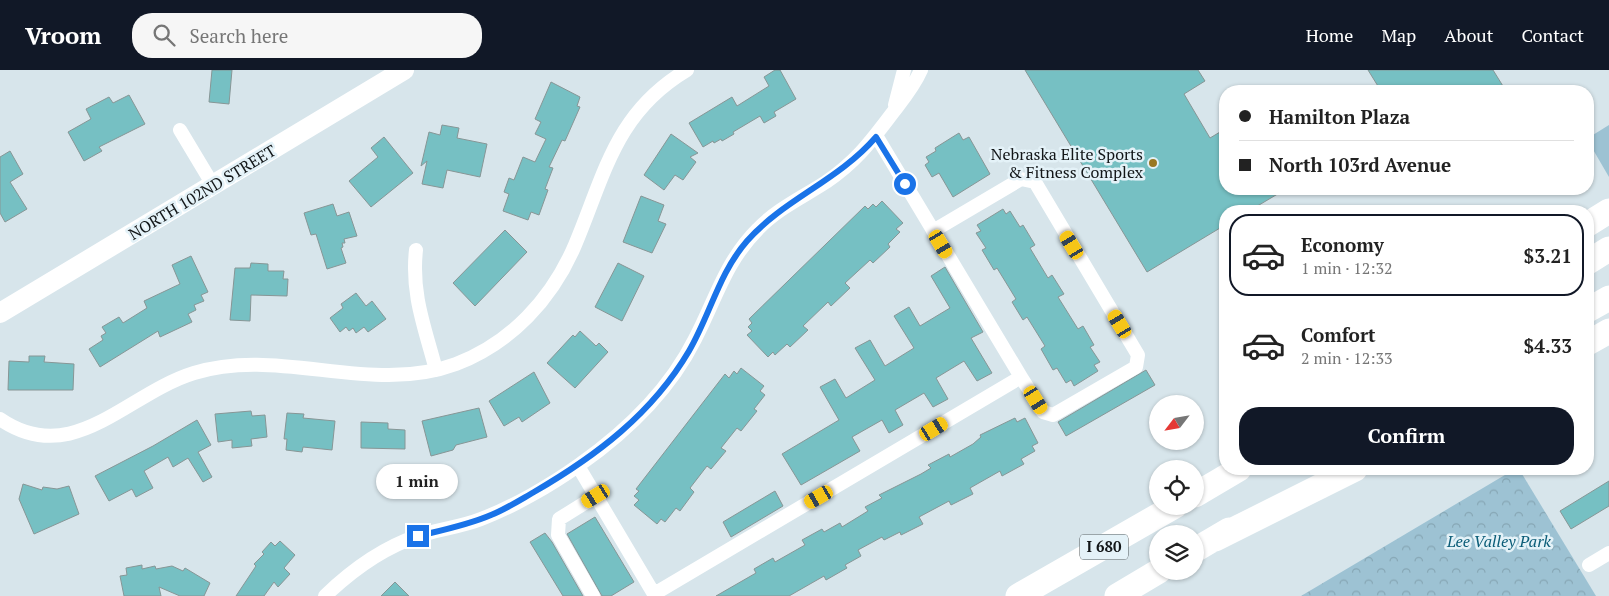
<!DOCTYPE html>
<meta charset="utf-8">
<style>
body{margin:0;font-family:"PT Serif",serif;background:#f6f6f6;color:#222;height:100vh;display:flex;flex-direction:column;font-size:19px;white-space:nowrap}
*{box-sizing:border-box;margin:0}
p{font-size:16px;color:#767676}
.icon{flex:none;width:28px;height:28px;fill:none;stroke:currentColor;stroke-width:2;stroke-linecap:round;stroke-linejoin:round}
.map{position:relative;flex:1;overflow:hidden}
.details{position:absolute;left:1219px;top:135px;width:375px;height:270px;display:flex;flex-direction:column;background:#fff;border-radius:20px;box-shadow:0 1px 4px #0004}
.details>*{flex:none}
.hud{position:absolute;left:1219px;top:15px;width:375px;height:110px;border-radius:20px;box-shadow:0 1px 4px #0004;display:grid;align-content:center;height:110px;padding:0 20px;background:#fff}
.needle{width:32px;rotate:239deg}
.controls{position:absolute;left:1149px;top:325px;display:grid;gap:10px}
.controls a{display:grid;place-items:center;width:55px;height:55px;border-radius:50%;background:#fff;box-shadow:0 1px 4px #0004;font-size:25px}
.end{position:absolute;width:22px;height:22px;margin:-11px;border:6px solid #1a73e8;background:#fff;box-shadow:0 0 0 2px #fff}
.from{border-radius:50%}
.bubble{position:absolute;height:35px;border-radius:18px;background:#fff;box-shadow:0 1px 4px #0004;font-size:16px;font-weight:800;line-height:35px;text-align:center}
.car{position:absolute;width:15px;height:30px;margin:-15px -8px;border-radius:6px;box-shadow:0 0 4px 1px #0007;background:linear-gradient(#f5c518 24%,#345 0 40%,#f5c518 0 76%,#345 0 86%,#f5c518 0)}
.hud b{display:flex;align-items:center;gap:18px;height:48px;font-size:19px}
.hud b+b{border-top:1px solid #e0e0e0}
.hud i{width:12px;height:12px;background:#222}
ul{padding:9px 0 0;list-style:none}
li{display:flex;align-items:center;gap:15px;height:82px;margin:0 10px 8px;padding:0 10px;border:2px solid transparent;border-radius:20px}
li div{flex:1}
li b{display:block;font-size:19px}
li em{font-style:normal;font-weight:800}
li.on{border-color:#111827}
li>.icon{width:45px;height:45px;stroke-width:1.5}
.cta{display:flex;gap:10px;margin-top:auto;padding:10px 20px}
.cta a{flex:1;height:58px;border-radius:20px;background:#111827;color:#fff;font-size:20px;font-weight:800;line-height:58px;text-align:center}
header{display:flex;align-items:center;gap:30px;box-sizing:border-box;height:70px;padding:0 25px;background:#111827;color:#fff}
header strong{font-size:24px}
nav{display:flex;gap:28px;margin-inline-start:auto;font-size:18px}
.search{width:350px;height:45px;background:#f6f6f6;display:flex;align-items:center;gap:12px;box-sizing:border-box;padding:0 18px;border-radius:20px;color:#767676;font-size:19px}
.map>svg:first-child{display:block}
.green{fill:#9dc2d3}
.park{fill:url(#park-crowns)}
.building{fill:#76c0c3;stroke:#879696}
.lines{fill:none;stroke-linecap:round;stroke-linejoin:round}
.minor{stroke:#fff;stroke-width:14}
.secondary{stroke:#fff;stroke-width:20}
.motorway{stroke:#fff;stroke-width:25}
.route{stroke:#1a73e8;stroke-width:6}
.poi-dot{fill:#997822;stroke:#e4f2f8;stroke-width:2}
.labels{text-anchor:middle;stroke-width:5;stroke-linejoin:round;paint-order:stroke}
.shield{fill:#e4f2f8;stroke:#51585b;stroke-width:1}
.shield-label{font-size:15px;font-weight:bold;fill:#121618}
.poi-label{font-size:16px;fill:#121618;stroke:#e4f2f8;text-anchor:end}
.street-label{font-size:16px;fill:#121618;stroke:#e4f2f8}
.park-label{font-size:16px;font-style:italic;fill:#0b5d78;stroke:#e4f2f8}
</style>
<header>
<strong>Vroom</strong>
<div class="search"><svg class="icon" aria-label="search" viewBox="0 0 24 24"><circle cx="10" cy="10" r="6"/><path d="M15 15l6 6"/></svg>Search here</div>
<nav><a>Home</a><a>Map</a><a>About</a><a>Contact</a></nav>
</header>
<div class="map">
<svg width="1609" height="526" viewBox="0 0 1609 526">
<defs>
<pattern id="park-crowns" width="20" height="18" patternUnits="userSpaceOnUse" patternTransform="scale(1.25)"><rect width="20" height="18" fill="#9dc2d3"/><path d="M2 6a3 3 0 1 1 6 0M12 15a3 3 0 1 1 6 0" fill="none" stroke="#86a6b4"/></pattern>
</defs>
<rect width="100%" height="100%" fill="#d7e5eb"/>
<!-- green -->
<path class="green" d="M1609,55V107L1588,71V68Z"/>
<!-- park -->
<path class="park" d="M1515,399H1519L1596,526H1301Z"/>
<!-- building -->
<path class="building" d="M212,0H232L229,34L209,32Z
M775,0H780L796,29L774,42L776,46L764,53L760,46L733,62L734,64L722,71L721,69L714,73L713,71L703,77L689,53L732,27L737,36L769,16L764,7Z
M1025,0H1198L1205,11L1184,24L1210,68L1225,59V119H1286L1249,141H1225V155L1147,202Z
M1368,0H1493L1506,21H1381Z
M551,12L580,27L577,36L580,37L565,71L562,70L549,97L553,98L545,119L548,120L539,145L531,142L528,150L503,141L509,124L504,122L509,108L514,110L523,87L535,92L546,69L535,64L541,52L535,49Z
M129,25L145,54L99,77L102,81L84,91L68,62L91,49L86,39L109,27L113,33Z
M442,55L459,58L457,68L487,74L480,107L447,100L443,118L422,114L427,91L421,96L429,62L440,65Z
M959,63L963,70L969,67L990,104L953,127L939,103L932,107L925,95L929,92L926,87L936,81L935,78Z
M671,64L698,83L690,87L696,92L683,110L675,105L664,120L644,105Z
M384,67L413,103L371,137L349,111L378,87L371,78Z
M10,81L23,104L10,112L27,139L5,152L0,143V87Z
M641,126L664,135L658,151L666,154L652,183L623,172Z
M882,131L903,153L896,159L900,162L888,174L890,177L873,193L870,190L845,213L850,218L831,236L828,232L803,256L808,260L790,277L787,274L775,285L773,282L768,287L747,265L752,261L748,257L752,253L749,249L865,136L868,139L873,134L876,137Z
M333,134L337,146L349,142L357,166L344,169L345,173H342L343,177L341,178L346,193L327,199L316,164L311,165L304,143Z
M1003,139L1006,144L1010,141L1020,157L1023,155L1035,175L1030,178L1048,208L1052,205L1064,224L1058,227L1078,259L1083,256L1094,275L1090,277L1100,292L1094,295L1098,301L1074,316L1071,310L1066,313L1057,298L1053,300L1041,279L1045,276L1027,247L1023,250L1012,232L1016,229L997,198L994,200L982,180L986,178L976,163L981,161L977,155Z
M505,160L527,182L475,236L453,213Z
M191,186L208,222L201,225L204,231L194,235L196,240L188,244L192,252L160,267L158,261L100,297L89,279L103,270L101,266L106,263L102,257L119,247L123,253L147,238L144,231L180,214L172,195Z
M251,193L268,194V201H284L283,209H288L287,226L251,225L250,251L230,250L235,198H250Z
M618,193L644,206L622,251L595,237Z
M945,197L983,262L971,268L992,303L977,311L964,291L936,308L948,329L933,337L924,323L895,340L903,355L889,363L882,350L852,367L860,381L801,415L782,384L839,350L820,317L835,309L846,328L875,310L855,278L870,270L885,296L914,278L894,246L909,237L920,256L950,238L931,206Z
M356,223L366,236L372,231L386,249L368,262L364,257L356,263L353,258L349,261L346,257L340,262L330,248L343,238L341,234Z
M580,261L596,276L599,273L608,282L575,318L547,293L573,265L575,267Z
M29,286H45L44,292L74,294L73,320H8L9,291L29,292Z
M741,298L764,316L760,321L765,325L754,339L757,341L741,361L737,358L721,378L726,381L711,399L707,396L690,418L694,422L680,441L676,438L665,452L661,449L657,454L634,435L639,430L634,426L639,421L636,419L725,304L729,308L734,301L737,304Z
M1146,300L1155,315L1066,366L1058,352Z
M534,302L550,333L522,352L519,347L504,356L489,331Z
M479,338L487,367L456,375L453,380L431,386L422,351Z
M251,341L252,346L265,345L267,367L251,369L252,376L232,378V370L218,372L215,344Z
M287,343L304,344L303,348L335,351L332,380L303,377L302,382L286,380L287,369H284Z
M1015,348L1017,352L1025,348L1038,373L1032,376L1035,381L1021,389L1024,394L1002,406L1000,401L970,418L973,424L951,435L949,431L919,447L923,454L901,465L900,462L884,470L882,467L858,480L861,486L845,495L847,498L826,510L824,506L789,526H716L756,503L754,499L773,488L775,492L805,475L802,470L822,459L824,462L840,453L842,457L868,441L865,437L882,428L879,425L921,404L931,398L928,395L949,384L950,387L973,374L981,367L980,365Z
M197,350L211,375L198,382L212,407L203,412L188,388L173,397L168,387L144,401L153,418L136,427L132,419L109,431L95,406L153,376Z
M361,352L388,353V359L405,360V379L361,378Z
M1609,411V436L1571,459L1560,441Z
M23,414L42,420L43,417L57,419L69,416L79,444L34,464L19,429Z
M775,421L783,436L731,467L723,452Z
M595,447L634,512L611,526H602L567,464Z
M545,463L552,472L583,526H563L530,472Z
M280,471L295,485L284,498L290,504L278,517L274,512L264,526H236L256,496L254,494L264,484L262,482L271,472L275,476Z
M142,495V499L155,496L156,499L172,496L183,501L185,498L210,513L204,526H180L159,517L161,526H124L120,506L127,505L126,498Z
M395,512L409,526H381Z"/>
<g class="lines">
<!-- minor -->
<path class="minor" d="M895,35L904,0
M180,60L213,115
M877,67L1021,307L1043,342L1053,345L1136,297L1138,285L1035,112L1021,109L933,161
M416,180C411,224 425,258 436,300
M0,349C73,399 126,324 194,303C280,276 370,326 456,294C511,273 552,229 575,175C605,104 615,43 687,0
M578,396L654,524L1021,307
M1589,495L1609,483
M325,526C352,500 382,478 418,466C439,459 461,457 481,449C513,437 551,415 579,395C626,362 669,321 695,269C716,229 725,192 758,159C777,139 803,127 826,112C858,90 871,71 894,41C904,28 914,16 921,0
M593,526L558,465L559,449L596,426"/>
<!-- secondary -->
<path class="secondary" d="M0,243L404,0"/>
<!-- motorway -->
<path class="motorway" d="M1588,154L1609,141
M1588,192L1609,179
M1588,240L1609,228
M1588,273L1609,261
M1195,425L1239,399
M1215,469L1355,399
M1195,480L1229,460
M1018,526L1175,436
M1117,526L1159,501"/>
</g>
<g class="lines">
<!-- route -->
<path class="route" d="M418,466C443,460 468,455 491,445C506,439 520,430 534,422C596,386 652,344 689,281C710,245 719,203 747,171C784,129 838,111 876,67L905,114"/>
</g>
<!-- markers -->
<circle class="poi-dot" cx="1153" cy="93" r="5"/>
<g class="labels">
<!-- shield labels -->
<rect class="shield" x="1080" y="464.5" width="48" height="25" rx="4"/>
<g class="shield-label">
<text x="1104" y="482">I 680</text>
</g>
<!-- poi labels -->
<g class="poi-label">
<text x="1143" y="90">Nebraska Elite Sports<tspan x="1143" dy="18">&amp; Fitness Complex</tspan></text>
</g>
<!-- street labels -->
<g class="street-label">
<text transform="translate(202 122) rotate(-31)" y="6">NORTH 102ND STREET</text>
</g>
<!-- park labels -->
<g class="park-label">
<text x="1499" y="477">Lee Valley Park</text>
</g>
</g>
</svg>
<div class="controls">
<a><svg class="needle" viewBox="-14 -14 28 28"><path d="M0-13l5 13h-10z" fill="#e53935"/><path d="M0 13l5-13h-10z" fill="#767676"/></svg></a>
<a><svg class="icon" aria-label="locate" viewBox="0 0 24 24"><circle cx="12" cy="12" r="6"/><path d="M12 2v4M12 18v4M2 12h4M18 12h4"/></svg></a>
<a><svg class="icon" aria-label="layers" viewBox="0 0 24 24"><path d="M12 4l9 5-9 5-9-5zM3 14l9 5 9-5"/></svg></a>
</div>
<i class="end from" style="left:905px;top:114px"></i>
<i class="end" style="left:418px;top:466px"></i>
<div class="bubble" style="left:376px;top:394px;width:82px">1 min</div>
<i class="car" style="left:941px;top:174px;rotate:149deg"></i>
<i class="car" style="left:1072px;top:175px;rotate:329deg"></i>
<i class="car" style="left:1120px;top:254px;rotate:329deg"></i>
<i class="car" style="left:1036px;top:330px;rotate:148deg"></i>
<i class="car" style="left:934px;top:359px;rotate:59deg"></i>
<i class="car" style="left:596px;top:426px;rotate:239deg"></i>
<i class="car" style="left:819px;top:427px;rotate:240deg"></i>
<div class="hud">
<b><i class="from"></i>Hamilton Plaza</b>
<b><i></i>North 103rd Avenue</b>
</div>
<section class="details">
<ul>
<li class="on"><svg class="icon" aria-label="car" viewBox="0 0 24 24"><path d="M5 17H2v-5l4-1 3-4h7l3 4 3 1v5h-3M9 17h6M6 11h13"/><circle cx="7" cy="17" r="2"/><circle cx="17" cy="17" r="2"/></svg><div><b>Economy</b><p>1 min · 12:32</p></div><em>$3.21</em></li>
<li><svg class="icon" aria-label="car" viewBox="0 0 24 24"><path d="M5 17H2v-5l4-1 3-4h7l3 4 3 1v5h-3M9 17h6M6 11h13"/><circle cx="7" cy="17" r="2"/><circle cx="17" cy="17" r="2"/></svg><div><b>Comfort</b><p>2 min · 12:33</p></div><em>$4.33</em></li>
</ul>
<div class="cta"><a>Confirm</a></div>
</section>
</div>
